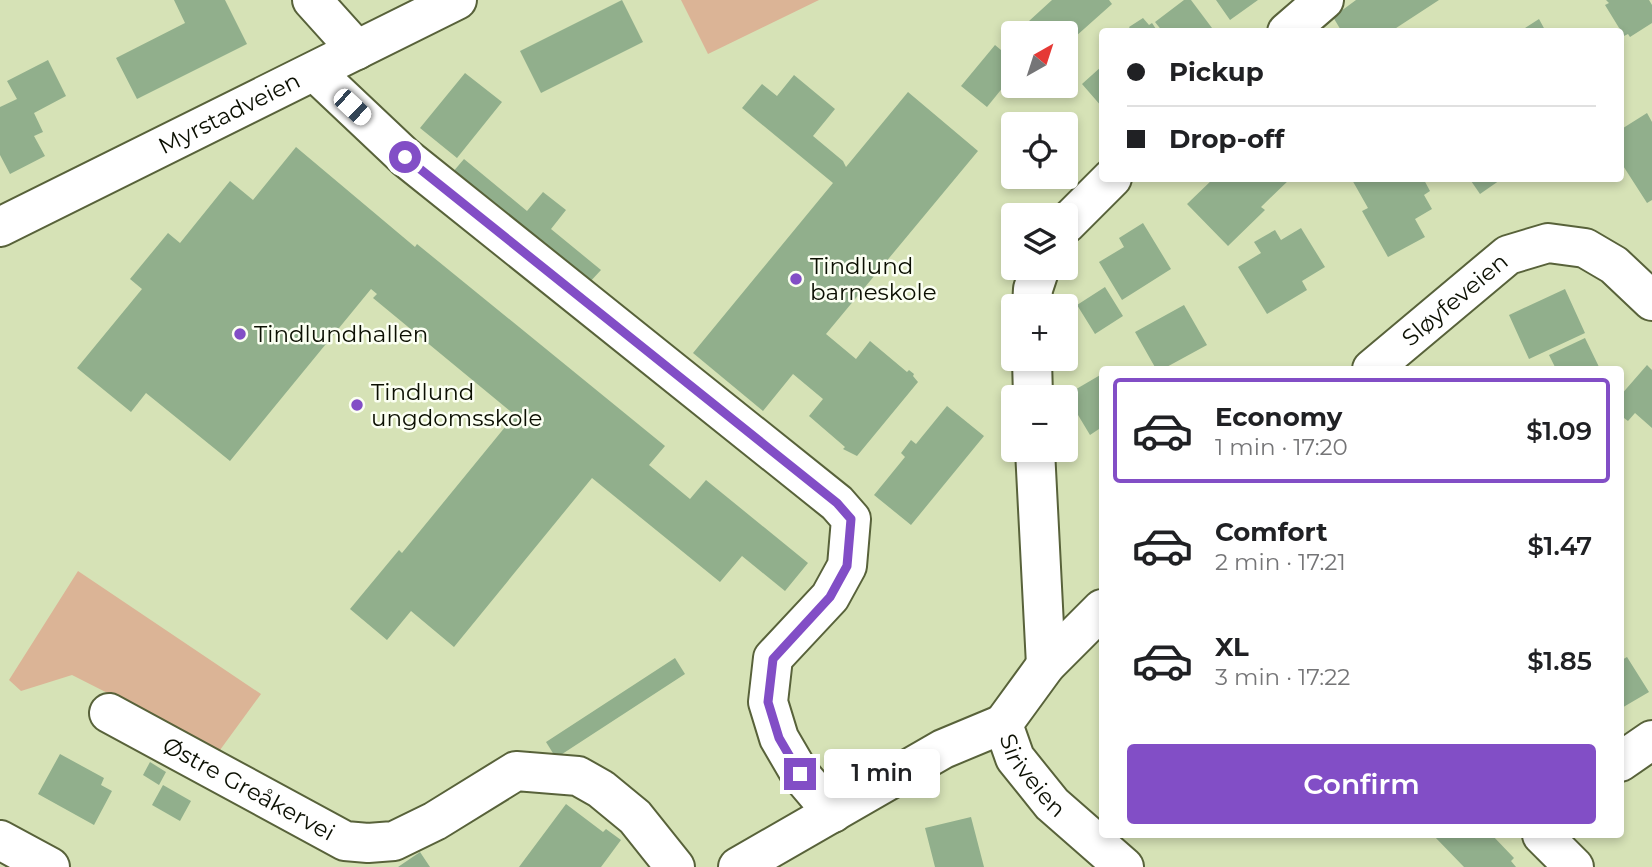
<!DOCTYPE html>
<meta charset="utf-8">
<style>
body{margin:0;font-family:Montserrat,sans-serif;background:#f6f6f6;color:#202124;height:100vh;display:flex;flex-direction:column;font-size:26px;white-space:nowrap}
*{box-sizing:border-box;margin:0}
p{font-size:23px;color:#757577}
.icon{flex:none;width:38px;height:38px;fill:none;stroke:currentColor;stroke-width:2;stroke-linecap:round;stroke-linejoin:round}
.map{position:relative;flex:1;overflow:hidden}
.panel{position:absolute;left:1099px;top:366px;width:525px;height:472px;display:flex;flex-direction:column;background:#fff;border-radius:7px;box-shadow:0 4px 10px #0003}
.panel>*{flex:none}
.top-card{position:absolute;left:1099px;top:28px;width:525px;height:154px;border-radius:7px;box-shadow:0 4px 10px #0003;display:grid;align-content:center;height:154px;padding:0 28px;background:#fff}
.needle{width:46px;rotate:39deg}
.fabs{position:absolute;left:1001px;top:21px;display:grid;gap:14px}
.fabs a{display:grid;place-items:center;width:77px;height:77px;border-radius:7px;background:#fff;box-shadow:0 4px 10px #0003;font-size:35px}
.end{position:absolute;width:32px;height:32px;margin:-16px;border:9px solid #824ec6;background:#fff;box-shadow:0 0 0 4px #fff}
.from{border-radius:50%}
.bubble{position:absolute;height:49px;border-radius:7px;background:#fff;box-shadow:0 4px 10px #0003;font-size:23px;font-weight:600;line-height:49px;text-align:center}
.car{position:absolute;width:21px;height:42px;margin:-21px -10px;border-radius:9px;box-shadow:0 0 5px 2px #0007;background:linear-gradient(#fff 24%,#345 0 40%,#fff 0 76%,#345 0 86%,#fff 0)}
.top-card b{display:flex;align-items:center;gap:24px;height:66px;font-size:26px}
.top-card b+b{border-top:2px solid #e0e0e0}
.top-card i{width:18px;height:18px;background:#202124}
ul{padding:12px 0 0;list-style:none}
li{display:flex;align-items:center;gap:21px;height:105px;margin:0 14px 10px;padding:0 14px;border:4px solid transparent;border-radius:7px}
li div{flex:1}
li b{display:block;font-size:26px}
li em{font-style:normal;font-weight:600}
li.current{border-color:#824ec6}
li>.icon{width:63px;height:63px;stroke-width:1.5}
.action{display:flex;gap:14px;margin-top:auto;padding:14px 28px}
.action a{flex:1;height:80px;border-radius:7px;background:#824ec6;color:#fff;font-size:28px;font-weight:600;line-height:80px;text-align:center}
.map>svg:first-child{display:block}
.green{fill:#dbb496}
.building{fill:#91af8c}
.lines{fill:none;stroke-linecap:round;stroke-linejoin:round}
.minor-casing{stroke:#58623a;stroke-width:42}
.major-casing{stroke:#58623a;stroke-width:42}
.minor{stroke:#fff;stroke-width:38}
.major{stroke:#fff;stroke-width:38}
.route{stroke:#824ec6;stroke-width:9}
.poi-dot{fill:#824ec6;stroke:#fbfff2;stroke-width:2.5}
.labels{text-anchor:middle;stroke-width:5;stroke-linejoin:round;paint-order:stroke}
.street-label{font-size:23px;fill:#0b0f02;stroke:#fbfff2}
.poi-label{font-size:23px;fill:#0b0f02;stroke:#fbfff2;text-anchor:start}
</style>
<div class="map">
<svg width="1652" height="867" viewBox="0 0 1652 867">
<rect width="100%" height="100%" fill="#d6e2b6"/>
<!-- green -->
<path class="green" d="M681,0H819L708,54Z
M78,571L261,694L220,750L72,675L21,691L9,680Z"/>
<!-- building -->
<path class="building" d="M174,0H225L247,44L137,99L116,58L185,23Z
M622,0L643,42L541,93L520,51Z
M1052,0H1109L1112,4L1066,45V33H1039L1029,21Z
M1184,0H1191L1215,32H1163L1155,22Z
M1216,0H1258L1230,20Z
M1356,0H1439L1390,32H1342L1333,17Z
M1606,0H1649L1652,5V23L1630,37L1628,34L1624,36L1605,5L1609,3Z
M1143,18L1149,25L1152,23L1158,32H1132L1129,27Z
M1539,19L1545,30L1527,32L1525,28Z
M995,45L1013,60V75L987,107L961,86Z
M48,60L66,96L34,113L43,132L34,136L45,156L10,174L0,155V107L17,99L7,81Z
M1102,66V107L1082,84Z
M465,73L502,102L457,158L420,128Z
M794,75L835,109L813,136L843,161L846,167L908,92L978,151L826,334L856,359L870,341L907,372L909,370L914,374L913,376L918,382L857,456L843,449L845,447L809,416L823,399L793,374L763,411L693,353L833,183L742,108L762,84L777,96Z
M1647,113L1652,122V200L1647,203L1620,161V130Z
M296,147L415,247L417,244L665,446L649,465L690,499L706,480L808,563L785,591L742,556L720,582L592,478L454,647L411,611L387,640L350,609L399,550L402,553L515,415L373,298L377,294L371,289L230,461L146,393L131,412L77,368L142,289L130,279L168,233L180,243L230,181L253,200Z
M464,159L527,211L543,192L566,210L551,229L601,270L588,284L452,173Z
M1214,178H1291L1261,207L1265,210L1228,246L1187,204Z
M1351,178H1423L1430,191L1424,195L1432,209L1415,219L1425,237L1388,257L1362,211L1368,208Z
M1469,178H1503L1480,194Z
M1143,223L1171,269L1122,300L1099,262L1124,247L1119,238Z
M1301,228L1325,267L1302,281L1307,290L1267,314L1238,267L1261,253L1254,242L1275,230L1281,240Z
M1105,287L1123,316L1095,334L1077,305Z
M1565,289L1585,333L1529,359L1509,315Z
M1184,305L1207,345L1163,369H1156L1135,332Z
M1585,338L1600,369H1556L1549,355Z
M1647,365L1652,370V428L1635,413L1628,421L1620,415V396Z
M1102,374V427L1090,435L1066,395Z
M947,406L984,436L911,525L874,495L905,457L901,453L911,440L916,444Z
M1627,657L1649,692L1620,709V661Z
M675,658L685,674L556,758L546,742Z
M60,754L104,778L101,785L112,791L94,825L38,794Z
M150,762L166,772L159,785L143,775Z
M163,785L191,801L180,821L152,805Z
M566,804L603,832L606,829L621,840L601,867H519Z
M971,817L984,867H935L925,828Z
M1433,835H1492L1514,858L1511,861L1516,867H1464Z
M420,852L430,867H398Z"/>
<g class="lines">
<defs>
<g id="minor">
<path d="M312,0L357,50"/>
<path d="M1287,32L1324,0"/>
<path d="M315,72L405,157L837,503L851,519L847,566L830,597L773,658L768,702L779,738L800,774L833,813"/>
<path d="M1066,224L1112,178"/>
<path id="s1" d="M0,227L457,0"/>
<path d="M1032,306L1033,289L1040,268"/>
<path d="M1032,359L1033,397"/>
<path id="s2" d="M1372,369L1508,255L1548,243L1585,248L1614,265L1652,301"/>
<path d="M1035,450L1046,665"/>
<path id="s3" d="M1102,609L1046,665L1003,724L1015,758L1052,804L1124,867"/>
<path id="s4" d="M109,713L345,841L368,843L394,841L435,821L516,771L578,776L601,789L635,817L675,867"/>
<path d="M1620,762L1652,740"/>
<path d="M1542,835L1574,867"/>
<path d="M738,867L943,749L1003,724"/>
</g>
<path id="major" d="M0,840L50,867"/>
</defs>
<!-- minor casing -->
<use href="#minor" class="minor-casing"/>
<!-- major casing -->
<use href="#major" class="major-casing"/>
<!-- minor -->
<use href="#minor" class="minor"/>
<!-- major -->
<use href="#major" class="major"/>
</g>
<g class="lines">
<!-- route -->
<path class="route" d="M405,157L837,503L851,519L847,566L830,597L773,659L768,702L779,738L800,774"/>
</g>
<!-- markers -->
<g class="poi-dot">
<circle cx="796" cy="279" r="7"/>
<circle cx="240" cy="334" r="7"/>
<circle cx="357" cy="405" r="7"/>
</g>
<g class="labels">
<!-- street labels -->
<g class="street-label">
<text dy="8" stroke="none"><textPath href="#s1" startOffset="256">Myrstadveien</textPath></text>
<text dy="8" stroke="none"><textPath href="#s2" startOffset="108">Sløyfeveien</textPath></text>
<text dy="8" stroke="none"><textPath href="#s3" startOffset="212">Siriveien</textPath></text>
<text dy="8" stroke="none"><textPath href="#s4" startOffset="159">Østre Greåkervei</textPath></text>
</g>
<!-- poi labels -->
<g class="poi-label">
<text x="810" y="274">Tindlund<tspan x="810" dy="26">barneskole</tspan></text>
<text x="254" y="342">Tindlundhallen</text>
<text x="371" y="400">Tindlund<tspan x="371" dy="26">ungdomsskole</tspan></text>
</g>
</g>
</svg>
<div class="fabs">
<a><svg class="needle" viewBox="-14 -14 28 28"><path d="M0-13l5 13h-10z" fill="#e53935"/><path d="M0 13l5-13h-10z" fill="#757577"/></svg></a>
<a><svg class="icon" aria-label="locate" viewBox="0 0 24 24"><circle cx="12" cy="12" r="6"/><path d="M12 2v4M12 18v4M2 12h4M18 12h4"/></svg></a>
<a><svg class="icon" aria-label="layers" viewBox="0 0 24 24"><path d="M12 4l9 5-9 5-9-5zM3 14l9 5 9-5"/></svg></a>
<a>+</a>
<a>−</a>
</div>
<i class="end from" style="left:405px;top:157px"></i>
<i class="end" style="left:800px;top:774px"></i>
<div class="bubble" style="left:824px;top:749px;width:116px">1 min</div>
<i class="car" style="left:352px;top:107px;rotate:133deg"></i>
<div class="top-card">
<b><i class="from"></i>Pickup</b>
<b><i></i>Drop-off</b>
</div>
<section class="panel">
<ul>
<li class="current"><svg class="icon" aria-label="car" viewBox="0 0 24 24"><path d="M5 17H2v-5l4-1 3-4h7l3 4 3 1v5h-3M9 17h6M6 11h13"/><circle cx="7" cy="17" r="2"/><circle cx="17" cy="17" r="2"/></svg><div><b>Economy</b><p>1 min · 17:20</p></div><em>$1.09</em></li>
<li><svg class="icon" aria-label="car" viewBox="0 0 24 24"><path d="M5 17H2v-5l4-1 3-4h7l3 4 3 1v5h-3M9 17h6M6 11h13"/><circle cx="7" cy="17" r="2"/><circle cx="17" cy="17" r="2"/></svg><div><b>Comfort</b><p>2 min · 17:21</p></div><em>$1.47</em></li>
<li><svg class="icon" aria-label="car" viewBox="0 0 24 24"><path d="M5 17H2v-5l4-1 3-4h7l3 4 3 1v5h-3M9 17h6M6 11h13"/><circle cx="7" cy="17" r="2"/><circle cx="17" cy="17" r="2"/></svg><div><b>XL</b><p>3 min · 17:22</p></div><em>$1.85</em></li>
</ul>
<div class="action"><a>Confirm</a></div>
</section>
</div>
